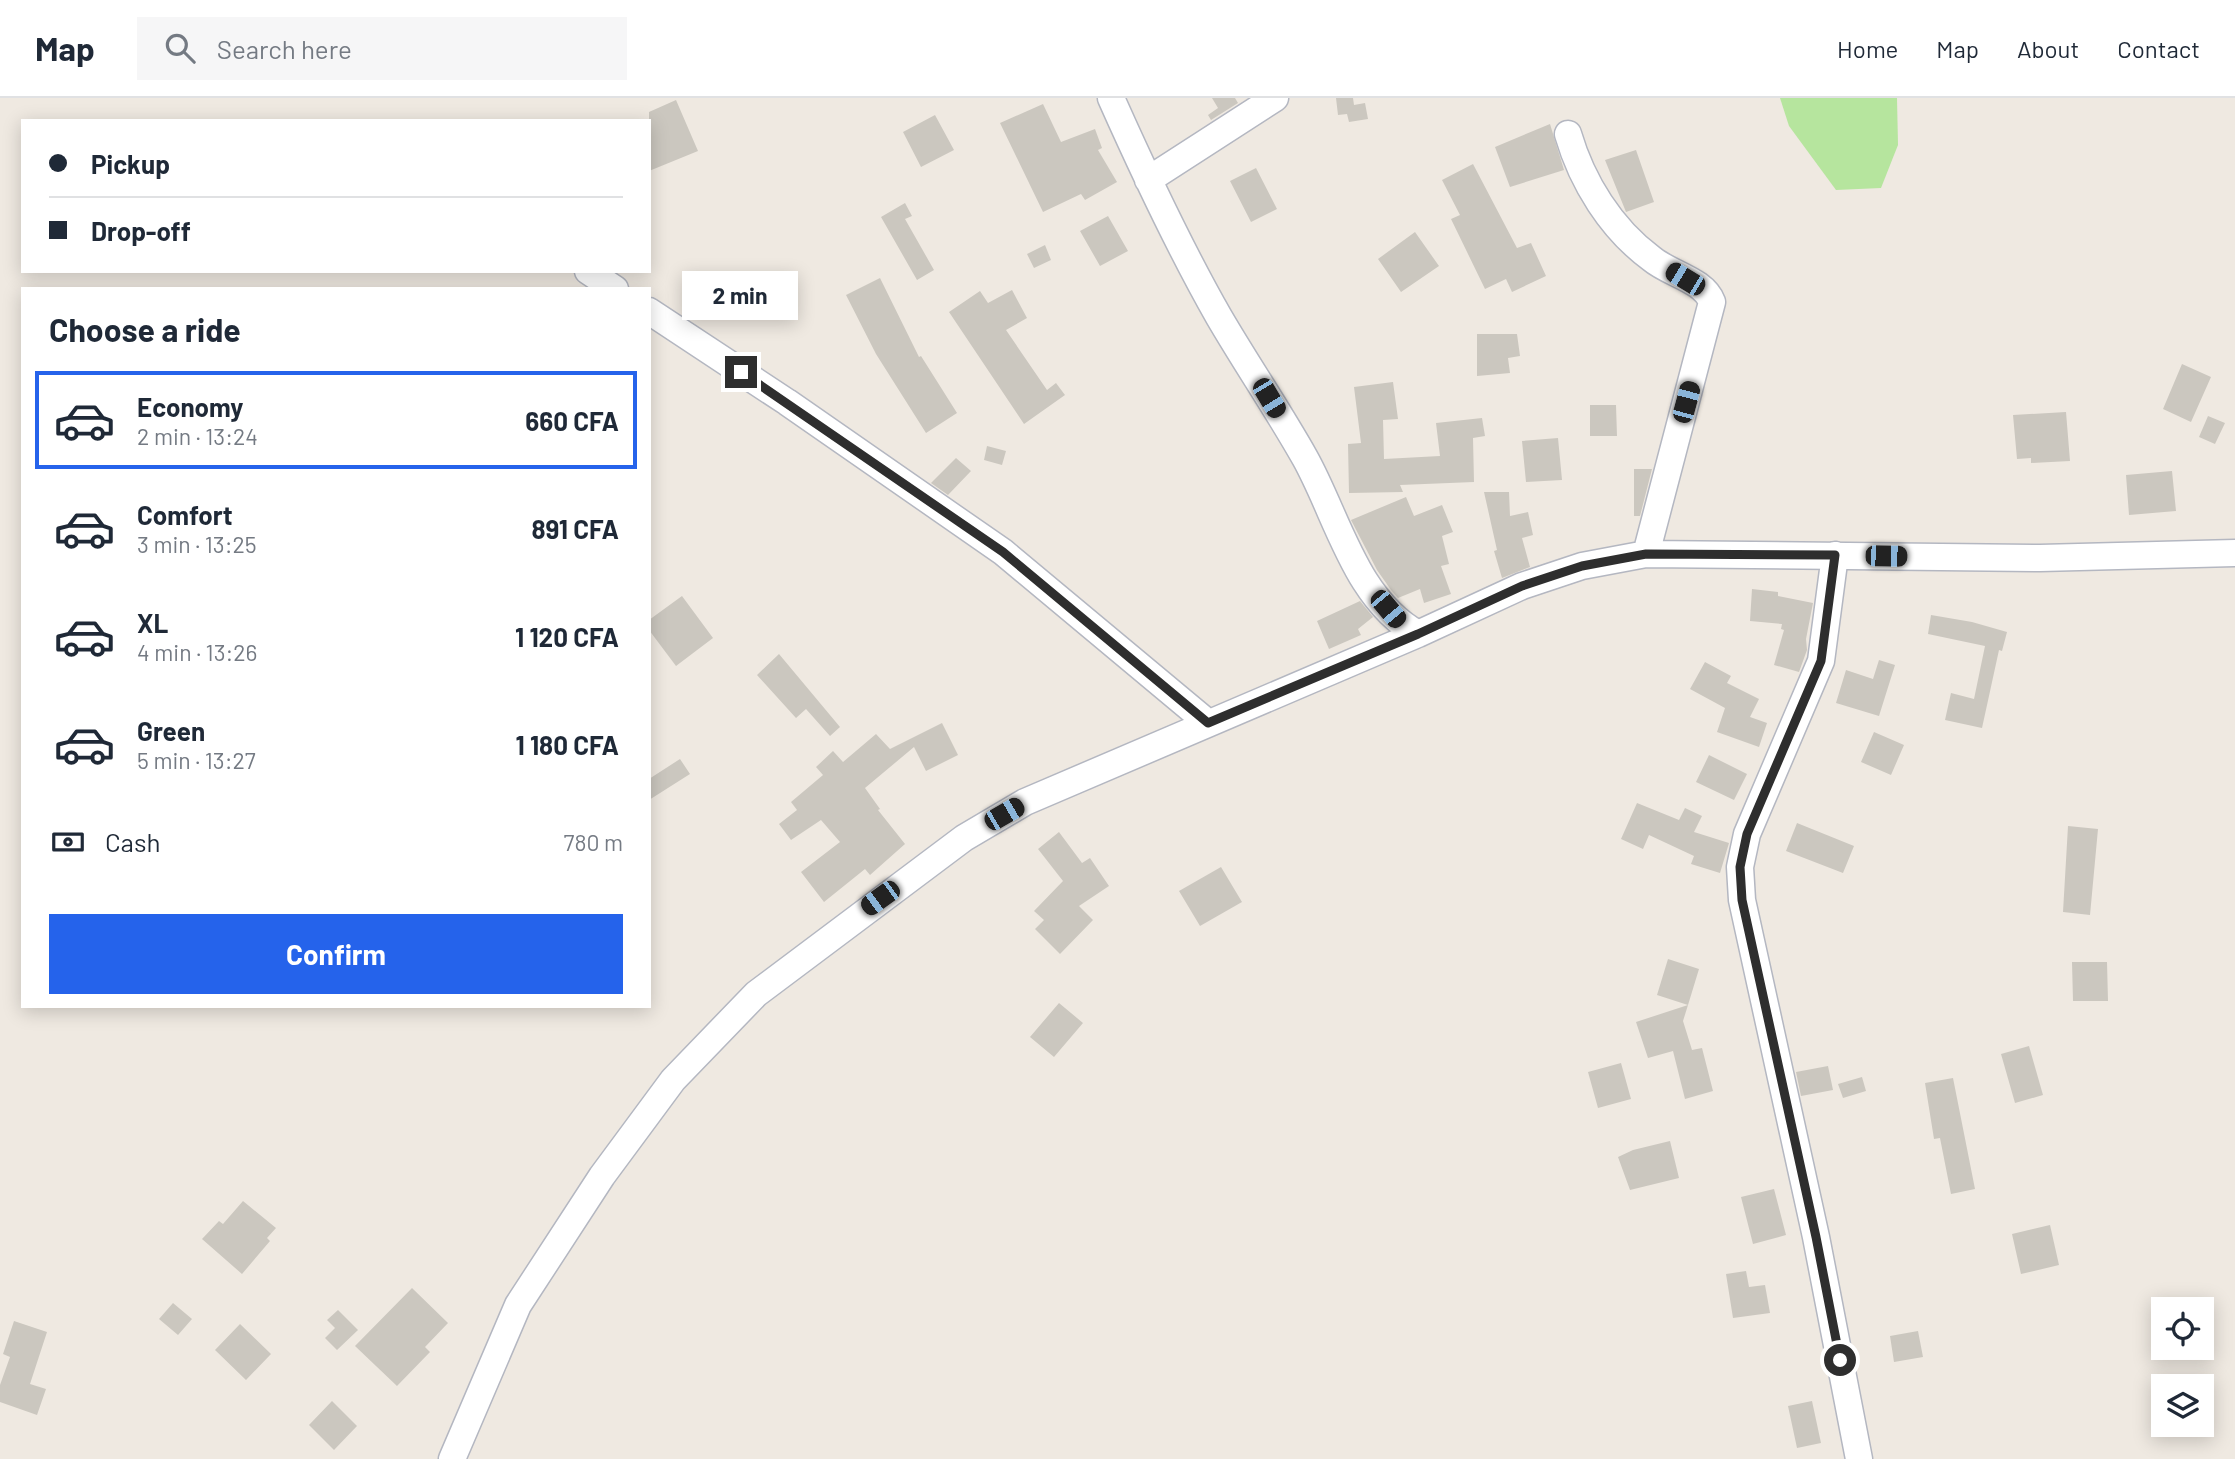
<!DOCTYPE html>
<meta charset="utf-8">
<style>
body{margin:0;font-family:Barlow,sans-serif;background:#f6f6f7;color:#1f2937;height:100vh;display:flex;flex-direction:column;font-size:26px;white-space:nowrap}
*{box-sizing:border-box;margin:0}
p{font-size:23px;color:#747a83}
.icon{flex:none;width:38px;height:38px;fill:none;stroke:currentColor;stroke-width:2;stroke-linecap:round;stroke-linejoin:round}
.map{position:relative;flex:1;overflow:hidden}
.sheet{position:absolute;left:21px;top:189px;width:630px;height:721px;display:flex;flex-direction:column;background:#fff;border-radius:0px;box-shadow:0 4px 18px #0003}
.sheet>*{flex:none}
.hud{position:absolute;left:21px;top:21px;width:630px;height:154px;border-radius:0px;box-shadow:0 4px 18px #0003;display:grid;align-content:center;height:154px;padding:0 28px;background:#fff}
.fabs{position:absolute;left:2151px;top:1199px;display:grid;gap:14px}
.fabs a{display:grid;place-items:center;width:63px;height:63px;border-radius:0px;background:#fff;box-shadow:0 4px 18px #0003;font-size:35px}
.end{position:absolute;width:32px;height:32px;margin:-16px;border:9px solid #2e2e2e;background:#fff;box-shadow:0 0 0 4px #fff}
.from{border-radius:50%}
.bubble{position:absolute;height:49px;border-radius:0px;background:#fff;box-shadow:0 4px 18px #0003;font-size:23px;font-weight:700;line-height:49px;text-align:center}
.car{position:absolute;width:21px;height:42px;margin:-21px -10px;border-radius:9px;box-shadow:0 0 5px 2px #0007;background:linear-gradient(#222 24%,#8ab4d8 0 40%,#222 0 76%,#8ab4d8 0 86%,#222 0)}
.hud b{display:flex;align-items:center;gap:24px;height:66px;font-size:26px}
.hud b+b{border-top:2px solid #e0e1e3}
.hud i{width:18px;height:18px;background:#1f2937}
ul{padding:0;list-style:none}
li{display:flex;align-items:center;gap:21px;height:98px;margin:0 14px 10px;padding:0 14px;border:4px solid transparent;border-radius:0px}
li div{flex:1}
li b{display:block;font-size:26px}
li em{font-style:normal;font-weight:700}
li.active{border-color:#2563eb}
li>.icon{width:63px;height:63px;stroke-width:1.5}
h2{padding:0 28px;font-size:32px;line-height:84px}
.pay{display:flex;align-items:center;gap:18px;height:77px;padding:0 28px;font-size:26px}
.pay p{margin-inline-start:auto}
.primary-button{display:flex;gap:14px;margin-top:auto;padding:14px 28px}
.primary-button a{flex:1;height:80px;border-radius:0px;background:#2563eb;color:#fff;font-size:28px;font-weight:700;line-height:80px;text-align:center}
header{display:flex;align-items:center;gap:42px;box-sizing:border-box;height:98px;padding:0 35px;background:#fff;border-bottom:2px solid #e0e1e3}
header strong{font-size:33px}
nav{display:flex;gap:38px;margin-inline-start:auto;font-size:24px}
.search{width:490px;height:63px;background:#f6f6f7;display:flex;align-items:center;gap:18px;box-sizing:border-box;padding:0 24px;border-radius:0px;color:#747a83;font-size:26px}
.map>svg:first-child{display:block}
.green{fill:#b6e59e}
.building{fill:#cbc7bf}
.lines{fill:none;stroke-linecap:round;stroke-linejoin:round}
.minor-casing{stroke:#b4b7c1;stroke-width:29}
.minor{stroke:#fff;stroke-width:26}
.route{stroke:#2e2e2e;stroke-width:9}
</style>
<header>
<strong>Map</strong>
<div class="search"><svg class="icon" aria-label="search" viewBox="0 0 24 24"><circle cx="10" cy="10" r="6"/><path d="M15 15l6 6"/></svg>Search here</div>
<nav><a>Home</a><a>Map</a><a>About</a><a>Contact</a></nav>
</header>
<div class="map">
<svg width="2235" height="1361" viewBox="0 0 2235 1361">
<rect width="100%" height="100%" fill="#efe9e1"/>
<!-- green -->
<path class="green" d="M1780,0H1897L1898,47L1881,90L1836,92L1789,28Z"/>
<!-- building -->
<path class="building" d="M1212,0H1235L1238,5L1211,22L1208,17L1218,10Z
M1336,0H1353L1354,7L1365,5L1368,21L1349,24L1347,16L1338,17Z
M676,2L698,53L649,73V14Z
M1043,6L1061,44L1095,31L1102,50L1098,52L1117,84L1085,102L1081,96L1043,114L1000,25Z
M935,17L954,52L921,69L903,34Z
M1550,26L1564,72L1510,89L1495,49Z
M1636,52L1654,104L1626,114L1605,62Z
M1473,66L1517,150L1531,145L1546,178L1512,194L1506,181L1485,191L1451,121L1460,117L1442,82Z
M1256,70L1277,111L1251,124L1230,83Z
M905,105L912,118L905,121L934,172L917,182L881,119Z
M1108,118L1128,153L1100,168L1080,133Z
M1415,134L1439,168L1401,194L1378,161Z
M1045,147L1051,162L1034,170L1027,156Z
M880,180L919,259L921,258L957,315L926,335L876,256L846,197Z
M1012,192L1027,220L1006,232L1047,292L1056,285L1065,297L1024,326L949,214L980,193L988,205Z
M1477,236H1517L1520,258L1508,260L1510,275L1477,278Z
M2182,266L2211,279L2191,324L2163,311Z
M1393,284L1398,321L1383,322L1384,361L1440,358L1436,325L1482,320L1485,338L1473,340L1474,384L1400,387L1403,394L1349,395L1348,346L1361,345L1354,289Z
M1590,307H1616L1617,338H1590Z
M2066,314L2070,363L2031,365V360L2017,361L2013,317Z
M2208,318L2225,325L2215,346L2199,339Z
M1558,340L1562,382L1526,384L1522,343Z
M987,348L1006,353L1002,367L984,362Z
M956,360L971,373L948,397L931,385Z
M1634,371H1652L1640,418H1634Z
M2172,373L2176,413L2129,417L2126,377Z
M1484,394H1509L1510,418L1528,414L1533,437L1522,440L1530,469L1502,480L1494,453L1497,452Z
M1406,399L1414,418L1442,407L1453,434L1442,438L1449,466L1441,468L1451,496L1424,505L1420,491L1398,500L1391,492L1377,472L1351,422Z
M1752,491L1778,494V498L1813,505L1806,541L1807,552L1799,574L1774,567L1784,532L1781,531L1782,526L1750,523Z
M682,498L713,540L676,568L649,532V522Z
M1360,503L1373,519L1358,531L1361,537L1329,551L1317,523Z
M1931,517L1972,524L2007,534L2002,553L1999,552L1982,630L1945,622L1951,595L1974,601L1985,548L1928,536Z
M779,556L840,629L830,638L806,611L796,620L757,577Z
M1879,562L1895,567L1879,618L1836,605L1846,572L1873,581Z
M1705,564L1731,578L1727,585L1759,601L1750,619L1767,625L1759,649L1717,634L1725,610L1690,591Z
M942,625L958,657L926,673L914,649L865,690L880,711L878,712L905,746L870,777L865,771L824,804L801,774L840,744L821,722L791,742L779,726L797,712L791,704L823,677L816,669L833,653L843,664L876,636L890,651Z
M1874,634L1904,647L1891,677L1861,664Z
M1709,657L1747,676L1734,702L1696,684Z
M680,661L690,676L649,702V681Z
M1637,705L1679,722L1685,710L1702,718L1694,734L1729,745L1720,775L1691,766L1694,758L1649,737L1643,751L1621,741Z
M1797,725L1854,748L1843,775L1786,753Z
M2068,728L2098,731L2090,817L2063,814Z
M1059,734L1082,765L1090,760L1109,788L1079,808L1093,822L1060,856L1035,831L1044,822L1034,813L1063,783L1038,751Z
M1221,769L1242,804L1200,828L1179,793Z
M1668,861L1699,871L1688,907L1657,897Z
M2072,864H2107L2108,903H2073Z
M1059,905L1083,925L1054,959L1030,939Z
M1688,907L1683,923L1692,952L1702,950L1713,993L1685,1001L1673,953L1648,960L1636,924Z
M2029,948L2043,997L2015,1005L2001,956Z
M1621,965L1631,1001L1598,1010L1588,974Z
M1828,968L1833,992L1801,998L1796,974Z
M1862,979L1866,993L1843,1000L1838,986Z
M1953,980L1975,1091L1951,1096L1940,1040L1934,1041L1925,985Z
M1670,1043L1679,1080L1630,1092L1618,1059L1633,1052Z
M1774,1091L1786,1137L1753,1146L1741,1099Z
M243,1103L276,1130L267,1140L270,1143L242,1176L202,1141L219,1123L223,1126Z
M2050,1127L2059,1167L2021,1176L2012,1136Z
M1746,1173L1749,1189L1765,1187L1770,1215L1733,1220L1726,1176Z
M412,1190L448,1225L425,1249L430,1254L397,1288L355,1248Z
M173,1205L192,1221L178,1237L159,1221Z
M338,1212L358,1232L337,1252L325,1240L335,1230L327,1222Z
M14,1223L47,1234L30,1286L46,1291L37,1317L0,1304V1287L10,1259L3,1256Z
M240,1226L271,1256L246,1282L215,1252Z
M1918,1233L1923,1259L1894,1264L1890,1238Z
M332,1303L357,1328L334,1352L309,1327Z
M1812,1303L1821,1345L1797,1350L1788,1308Z"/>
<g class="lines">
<defs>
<path id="minor" d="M1111,0C1144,74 1179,149 1219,219C1247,267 1278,312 1305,360C1338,419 1355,501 1418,536
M1568,36C1582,84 1611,131 1652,161C1670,176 1704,182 1712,204L1646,456
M1148,82L1275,0
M588,173L615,191
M649,213L787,304L1003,454L1208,625
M1835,457L1821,563L1747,736L1740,769L1742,802L1816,1139L1859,1361
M452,1361L518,1207L602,1078L673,982L756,896L964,740L1025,704L1418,536L1522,488L1582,468L1646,456L2040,460L2235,455"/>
</defs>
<!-- minor casing -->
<use href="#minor" class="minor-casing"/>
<!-- minor -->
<use href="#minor" class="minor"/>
</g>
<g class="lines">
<!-- route -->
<path class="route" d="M741,274L1003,454L1208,625L1418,536L1522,488L1582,468L1646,456L1835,457L1821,563L1747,736L1740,769L1742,802L1816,1139L1840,1262"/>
</g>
</svg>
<div class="fabs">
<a><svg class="icon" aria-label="locate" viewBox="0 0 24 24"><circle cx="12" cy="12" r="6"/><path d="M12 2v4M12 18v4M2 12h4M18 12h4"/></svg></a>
<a><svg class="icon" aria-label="layers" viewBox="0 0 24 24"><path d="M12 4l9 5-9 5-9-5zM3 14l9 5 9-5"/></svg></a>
</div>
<i class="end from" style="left:1840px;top:1262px"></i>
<i class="end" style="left:741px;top:274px"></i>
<div class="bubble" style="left:682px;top:173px;width:116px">2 min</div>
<i class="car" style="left:1685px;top:181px;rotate:301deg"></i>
<i class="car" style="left:1269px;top:300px;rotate:149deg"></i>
<i class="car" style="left:1686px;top:304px;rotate:15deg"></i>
<i class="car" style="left:1886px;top:458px;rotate:91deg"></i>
<i class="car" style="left:1388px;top:511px;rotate:140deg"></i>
<i class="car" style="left:1004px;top:716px;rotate:60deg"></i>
<i class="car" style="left:880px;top:800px;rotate:234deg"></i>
<div class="hud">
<b><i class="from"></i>Pickup</b>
<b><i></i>Drop-off</b>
</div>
<section class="sheet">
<h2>Choose a ride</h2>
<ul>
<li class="active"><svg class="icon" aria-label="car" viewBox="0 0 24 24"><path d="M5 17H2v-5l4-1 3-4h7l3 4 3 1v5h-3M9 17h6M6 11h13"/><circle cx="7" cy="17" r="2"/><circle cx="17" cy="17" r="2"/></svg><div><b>Economy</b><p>2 min · 13:24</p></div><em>660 CFA</em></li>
<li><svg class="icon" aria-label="car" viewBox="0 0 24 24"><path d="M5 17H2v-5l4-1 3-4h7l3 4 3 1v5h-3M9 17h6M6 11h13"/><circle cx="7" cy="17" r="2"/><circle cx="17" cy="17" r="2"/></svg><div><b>Comfort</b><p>3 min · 13:25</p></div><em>891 CFA</em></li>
<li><svg class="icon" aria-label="car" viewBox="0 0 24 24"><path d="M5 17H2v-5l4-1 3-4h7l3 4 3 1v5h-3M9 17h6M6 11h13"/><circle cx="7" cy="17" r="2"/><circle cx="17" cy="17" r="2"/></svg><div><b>XL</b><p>4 min · 13:26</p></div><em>1 120 CFA</em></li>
<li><svg class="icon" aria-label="car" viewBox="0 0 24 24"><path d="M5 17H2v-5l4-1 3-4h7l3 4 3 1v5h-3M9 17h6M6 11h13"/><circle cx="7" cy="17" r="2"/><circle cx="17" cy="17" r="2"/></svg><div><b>Green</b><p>5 min · 13:27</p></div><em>1 180 CFA</em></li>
</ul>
<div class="pay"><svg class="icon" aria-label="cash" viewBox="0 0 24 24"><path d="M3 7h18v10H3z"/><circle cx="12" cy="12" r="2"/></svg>Cash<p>780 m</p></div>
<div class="primary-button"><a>Confirm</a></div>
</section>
</div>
